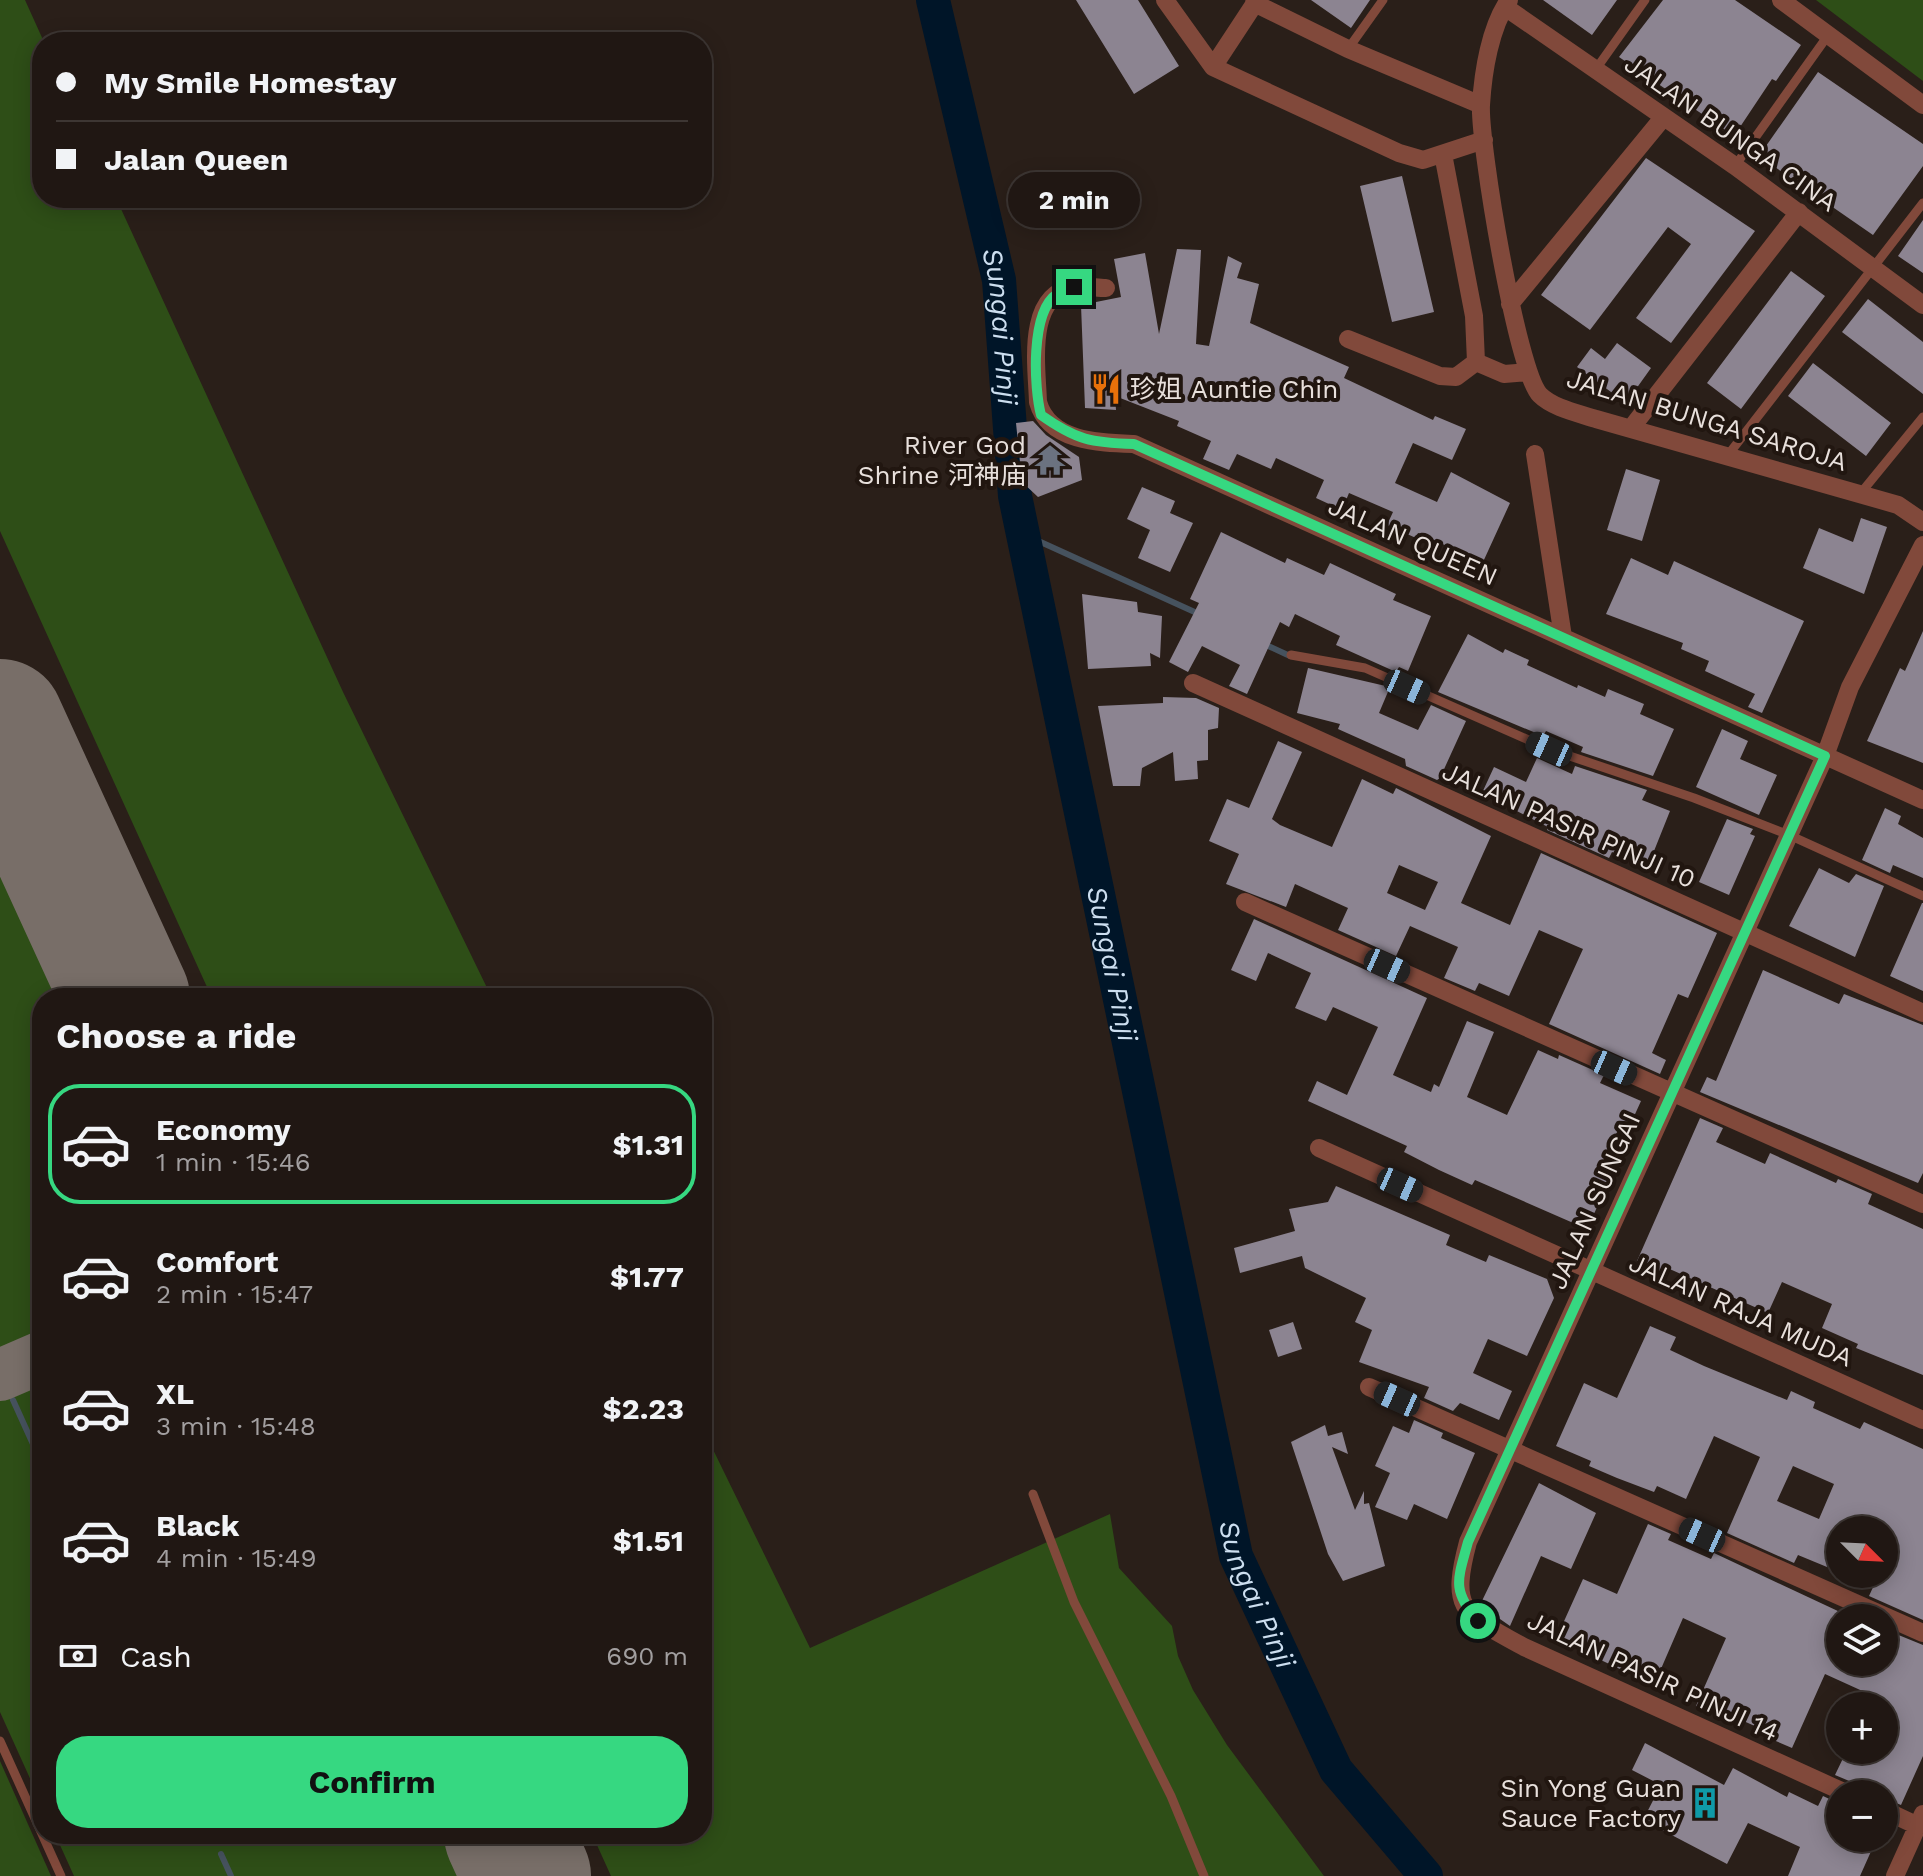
<!DOCTYPE html>
<meta charset="utf-8">
<style>
body{margin:0;font-family:"Work Sans","Noto Sans SC",sans-serif;background:#2d2421;color:#f1f3f6;height:100vh;display:flex;flex-direction:column;font-size:30px;white-space:nowrap}
*{box-sizing:border-box;margin:0}
p{font-size:26px;color:#a29fa0}
.icon{flex:none;width:44px;height:44px;fill:none;stroke:currentColor;stroke-width:2;stroke-linecap:round;stroke-linejoin:round}
.map{position:relative;flex:1;overflow:hidden}
.drawer{position:absolute;left:32px;top:988px;width:680px;height:856px;display:flex;flex-direction:column;background:#201713;border-radius:32px;box-shadow:0 4px 20px #0003,0 0 0 2px #3d3633}
.drawer>*{flex:none}
.top-card{position:absolute;left:32px;top:32px;width:680px;height:176px;border-radius:32px;box-shadow:0 4px 20px #0003,0 0 0 2px #3d3633;display:grid;align-content:center;height:176px;padding:0 24px;background:#201713}
.needle{width:52px;rotate:114deg}
.tools{position:absolute;left:1826px;top:1516px;display:grid;gap:16px}
.tools a{display:grid;place-items:center;width:72px;height:72px;border-radius:50%;background:#201713;box-shadow:0 4px 20px #0003,0 0 0 2px #3d3633;font-size:40px}
.end{position:absolute;width:36px;height:36px;margin:-18px;border:10px solid #36d881;background:#111;box-shadow:0 0 0 4px #111}
.from{border-radius:50%}
.bubble{position:absolute;height:56px;border-radius:28px;background:#201713;box-shadow:0 4px 20px #0003,0 0 0 2px #3d3633;font-size:26px;font-weight:700;line-height:56px;text-align:center}
.car{position:absolute;width:24px;height:48px;margin:-24px -12px;border-radius:10px;box-shadow:0 0 6px 2px #0007;background:linear-gradient(#222 24%,#8ab4d8 0 40%,#222 0 76%,#8ab4d8 0 86%,#222 0)}
.top-card b{display:flex;align-items:center;gap:28px;height:76px;font-size:30px}
.top-card b+b{border-top:2px solid #3d3633}
.top-card i{width:20px;height:20px;background:#f1f3f6}
ul{padding:0;list-style:none}
li{display:flex;align-items:center;gap:24px;height:120px;margin:0 16px 12px;padding:0 8px;border:4px solid transparent;border-radius:32px}
li div{flex:1}
li b{display:block;font-size:30px}
li em{font-style:normal;font-weight:700}
li.active{border-color:#36d881}
li>.icon{width:72px;height:72px;stroke-width:1.5}
h2{padding:0 24px;font-size:36px;line-height:96px}
.pay{display:flex;align-items:center;gap:20px;height:88px;padding:0 24px;font-size:30px}
.pay p{margin-inline-start:auto}
.cta{display:flex;gap:16px;margin-top:auto;padding:16px 24px}
.cta a{flex:1;height:92px;border-radius:32px;background:#36d881;color:#111;font-size:32px;font-weight:700;line-height:92px;text-align:center}
.map>svg:first-child{display:block}
.green{fill:#2e4e17}
.lines{fill:none;stroke-linecap:round;stroke-linejoin:round}
.stream{stroke:#46525e;stroke-width:6}
.river{stroke:#001528;stroke-width:34}
.taxiway{stroke:#786e68;stroke-width:52}
.runway{stroke:#786e68;stroke-width:128}
.building{fill:#8c8491;fill-rule:evenodd}
.lane{stroke:#81493b;stroke-width:9}
.street{stroke:#81493b;stroke-width:18}
.route{stroke:#36d881;stroke-width:10}
.labels{text-anchor:middle;stroke-width:8;stroke-linejoin:round;paint-order:stroke}
.street-label{font-size:26px;fill:#e8e0dc;stroke:#211610}
.poi-label{font-size:26px;fill:#e8e0dc;stroke:#211610;text-anchor:end}
.water-label{font-size:28px;font-style:italic;fill:#ccdeef;stroke:#211610}
</style>
<div class="map">
<svg width="1923" height="1876" viewBox="0 0 1923 1876">
<rect width="100%" height="100%" fill="#2a1f19"/>
<!-- green -->
<path class="green" d="M0,0H25L44,42L42,198H116L343,692L492,998H212L0,531Z
M1816,0H1923V81Z
M0,859L64,998H42V1341L0,1359Z
M42,1380V1805L0,1712V1399Z
M702,1427L810,1648L1110,1514L1119,1568L1172,1626L1178,1656L1193,1690L1227,1745L1324,1876H611L592,1834H702Z
M0,1761L51,1876H0Z
M55,1834H445L465,1876H74Z"/>
<g class="lines">
<!-- stream -->
<path class="stream" d="M1023,534L1199,614
M1264,644L1290,656
M13,1400L42,1464
M221,1854L231,1876"/>
<!-- river -->
<path class="river" id="s1" d="M933,0L999,280L1015,496L1236,1556L1336,1770L1426,1876"/>
<!-- taxiway -->
<path class="taxiway" d="M0,1375L42,1357"/>
<!-- runway -->
<path class="runway" d="M0,723L126,998
M508,1834L527,1876"/>
</g>
<!-- building -->
<path class="building" d="M1076,0H1138L1179,66L1134,94Z
M1311,0H1370L1351,28Z
M1543,0H1617L1592,35Z
M1663,0H1735L1801,45L1776,81L1772,79L1734,136L1619,57Z
M1818,72L1923,144V166L1873,235L1759,156Z
M1646,158L1755,231L1671,343L1636,318L1691,244L1668,227L1590,330L1541,295Z
M1402,176L1434,312L1392,322L1360,186Z
M1923,220V273L1898,256Z
M1177,249L1201,250L1196,344L1209,346L1228,256L1242,263L1237,278L1259,284L1250,323L1349,367L1344,378L1433,420L1435,416L1466,429L1452,460L1413,443L1395,483L1437,502L1451,472L1510,503L1483,562L1418,533L1416,538L1387,525L1393,512L1349,493L1342,510L1316,498L1324,480L1276,458L1271,469L1237,454L1229,470L1203,459L1211,441L1177,426L1179,421L1115,396L1116,410L1085,408L1081,305L1121,297L1114,259L1145,253L1159,334Z
M1791,271L1825,296L1741,409L1707,383Z
M1868,299L1923,342V394L1842,332Z
M1617,343L1651,368L1626,403L1577,367L1591,348L1605,359Z
M1813,363L1891,423L1866,456L1788,396Z
M1033,421L1046,435L1079,457L1082,480L1038,497L1022,482L1016,423Z
M1626,469L1660,480L1642,541L1607,530Z
M1142,487L1175,501L1170,513L1193,523L1170,572L1138,558L1150,530L1127,519Z
M1861,518L1887,527L1864,594L1803,568L1819,528L1853,542Z
M1221,532L1285,563L1287,558L1324,575L1330,563L1396,594L1393,600L1431,616L1408,671L1399,667L1396,672L1336,645L1340,636L1295,614L1289,627L1280,622L1247,694L1229,686L1240,665L1202,646L1188,672L1169,662L1199,603L1190,599Z
M1631,558L1668,575L1674,561L1804,621L1762,713L1748,707L1755,694L1705,671L1709,661L1681,649L1683,643L1606,614Z
M1082,594L1137,602L1138,612L1162,616L1160,658L1150,653L1151,666L1088,669Z
M1923,631V763L1867,741L1900,668L1905,671Z
M1468,634L1503,653L1505,649L1529,660L1527,665L1577,688L1578,685L1605,697L1608,689L1644,704L1640,714L1674,729L1653,776L1581,752L1583,747L1546,731L1543,736L1438,692Z
M1308,668L1390,687L1379,713L1418,730L1431,705L1466,721L1440,778L1437,780L1406,766L1405,759L1338,729L1340,724L1297,713Z
M1163,697L1196,698L1219,708L1218,728L1208,730V760L1197,761L1198,779L1175,781L1173,752L1142,768L1140,786H1113L1098,706L1163,703Z
M1722,729L1748,741L1740,759L1777,775L1759,815L1696,787Z
M1278,741L1302,752L1272,819L1280,825L1332,847L1362,779L1393,794L1396,788L1491,836L1461,903L1510,925L1541,853L1717,933L1688,998L1678,994L1652,1053L1666,1060L1660,1074L1549,1024L1583,949L1539,930L1509,996L1479,983L1475,991L1444,978L1458,947L1410,926L1396,956L1338,930L1348,908L1295,884L1286,907L1226,884L1239,854L1209,841L1227,799L1249,808ZM1399,865L1438,882L1425,910L1387,893Z
M1537,758L1572,774L1575,766L1647,790L1642,800L1670,811L1648,866L1612,852L1609,858L1547,830L1548,827L1482,793L1494,767L1526,782Z
M1885,808L1901,816L1898,824L1923,838V878L1893,865L1890,873L1862,860Z
M1727,819L1753,829L1750,834L1755,836L1729,895L1699,882Z
M1819,868L1849,883L1856,874L1884,886L1855,957L1789,926Z
M1922,903H1923V991L1890,976Z
M1254,919L1427,998L1393,1075L1431,1092L1434,1084L1439,1087L1467,1021L1494,1032L1467,1097L1507,1115L1538,1050L1558,1059L1559,1055L1604,1075L1600,1083L1641,1101L1626,1134L1618,1130L1604,1160L1616,1166L1587,1229L1475,1180L1472,1185L1439,1170L1404,1152L1407,1146L1308,1101L1317,1081L1347,1095L1378,1027L1333,1007L1326,1021L1295,1008L1311,973L1268,953L1256,981L1231,970Z
M1763,970L1839,1004L1844,994L1923,1025V1173L1918,1183L1700,1092L1707,1077L1716,1081Z
M1700,1118L1723,1128L1716,1142L1765,1164L1770,1153L1836,1183L1838,1179L1872,1194L1868,1204L1923,1229V1375L1856,1348L1858,1344L1822,1328L1832,1304L1782,1282L1768,1313L1663,1266L1661,1272L1637,1261Z
M1336,1186L1450,1235L1446,1245L1486,1262L1489,1255L1547,1279L1554,1298L1527,1356L1488,1339L1473,1373L1512,1391L1499,1420L1460,1403L1453,1411L1424,1398L1429,1387L1359,1362L1372,1330L1355,1322L1366,1298L1305,1268L1302,1256L1240,1273L1234,1248L1295,1231L1289,1209L1328,1202Z
M1293,1322L1302,1349L1278,1357L1269,1330Z
M1650,1326L1676,1337L1670,1350L1704,1366L1787,1400L1791,1391L1815,1402L1813,1408L1860,1429L1864,1422L1923,1449V1620L1869,1596L1879,1574H1884V1530H1840V1568L1828,1563L1827,1567L1798,1555L1794,1563L1727,1533L1760,1457L1714,1436L1686,1499L1657,1486L1654,1492L1617,1478L1589,1466L1591,1461L1556,1446L1584,1383L1617,1398ZM1793,1466L1834,1484L1819,1519L1777,1501Z
M1414,1420L1443,1433L1441,1438L1475,1453L1447,1519L1414,1504L1407,1520L1375,1507L1390,1473L1375,1466L1393,1426L1409,1433Z
M1325,1425L1328,1436L1342,1432L1348,1454L1332,1447L1355,1510L1364,1491V1504L1369,1503L1385,1566L1343,1581L1328,1554L1291,1442Z
M1539,1483L1596,1513L1571,1569L1541,1556L1510,1626L1480,1605Z
M1648,1524L1671,1534L1668,1540L1711,1559L1714,1553L1840,1612V1662H1884L1896,1634L1923,1645V1756L1901,1805L1884,1798V1794L1860,1792L1854,1783L1835,1775L1847,1750H1884V1706L1867,1698L1869,1694L1825,1674L1792,1748L1764,1736L1766,1731L1721,1711L1719,1716L1696,1706L1726,1638L1683,1618L1654,1685L1556,1639L1583,1579L1617,1594Z
M1645,1743L1724,1785L1733,1768L1787,1797L1789,1792L1818,1806L1823,1796L1840,1804V1838H1877L1860,1876H1788L1800,1847L1748,1823L1727,1864L1643,1820L1661,1785L1632,1770Z"/>
<g class="lines">
<!-- lane -->
<path class="lane" d="M1348,49L1383,0
M1596,69L1645,0
M1735,166L1829,34
M1728,455L1923,203
M1860,494L1923,417
M1291,655L1365,668L1549,749L1694,798L1789,835L1923,896
M1033,1494L1074,1602L1171,1796L1204,1876
M0,1741L42,1834
M42,1834L61,1876"/>
<!-- street -->
<path class="street" d="M1165,0L1213,67L1399,153L1423,160L1484,140
M1509,0C1490,27 1483,72 1481,105C1479,143 1517,372 1540,395C1553,408 1578,413 1596,419L1898,505L1923,522
M1781,0L1923,105
M1254,3L1348,49L1481,105
M1505,7L1735,166L1923,305
M1213,67L1257,0
M1443,154L1474,316L1476,362L1504,374L1528,372
M1106,288C1096,288 1084,285 1074,287C1025,295 1037,367 1038,402C1049,442 1100,443 1134,444L1923,800
M1510,304L1662,119
M1348,339L1440,376L1456,377L1476,362
M1632,427L1799,212
M1535,454L1563,637
M1193,683L1923,1013
M1245,902L1923,1204
M1319,1148L1923,1420
M1369,1387L1923,1633
M1848,1794L1524,1647C1465,1614 1449,1613 1468,1542L1825,756L1850,687L1923,545
M1884,1810L1918,1826
M1895,1876L1923,1814"/>
</g>
<g class="lines">
<!-- route -->
<path class="route" d="M1074,287C1069,289 1061,291 1057,294C1030,312 1034,388 1041,415C1076,440 1092,443 1134,444L1825,756L1468,1542C1458,1579 1451,1590 1478,1621"/>
</g>
<!-- icons -->
<defs>
<symbol id="restaurant-bare" viewBox="-9 -9 18 18"><path d="M-5-6h1v4h1v-4h1v4h1v-4h1v5L-1.5 .5V6h-2V.5L-5-1ZM5-6V6H3V1.5H1.5Q1.5-4 5-6Z" fill="#e8710a" stroke="#211610" stroke-width="2.5" paint-order="stroke"/></symbol>
<symbol id="temple-bare" viewBox="-9 -9 18 18"><path d="M0-6L5-2H3V0L6.5 2.5H4V6H1.5V3h-3V6H-4V2.5H-6.5L-3 0V-2H-5Z" fill="#6b7280" stroke="#211610" stroke-width="2.5" paint-order="stroke"/></symbol>
<symbol id="building-bare" viewBox="-9 -9 18 18"><path d="M-4-6H4V6H1V3H-1V6H-4ZM-2.5-4.3h1.7v1.8h-1.7ZM.8-4.3h1.7v1.8H.8ZM-2.5-1h1.7V.8h-1.7ZM.8-1h1.7V.8H.8Z" fill="#0f9aa8" stroke="#211610" stroke-width="2.5" paint-order="stroke"/></symbol>
</defs>
<g fill-rule="evenodd">
<use href="#restaurant-bare" x="1084" y="367" width="44" height="44"/>
<use href="#temple-bare" x="1028" y="438" width="44" height="44"/>
<use href="#building-bare" x="1683" y="1781" width="44" height="44"/>
</g>
<g class="labels">
<!-- street labels -->
<g class="street-label">
<text transform="translate(1731 133) rotate(35)" y="9">JALAN BUNGA CINA</text>
<text transform="translate(1707 420) rotate(17)" y="9">JALAN BUNGA SAROJA</text>
<text transform="translate(1413 541) rotate(24)" y="9">JALAN QUEEN</text>
<text transform="translate(1569 825) rotate(24)" y="9">JALAN PASIR PINJI 10</text>
<text transform="translate(1594 1201) rotate(-66)" y="9">JALAN SUNGAI</text>
<text transform="translate(1741 1310) rotate(24)" y="9">JALAN RAJA MUDA</text>
<text transform="translate(1653 1676) rotate(25)" y="9">JALAN PASIR PINJI 14</text>
</g>
<!-- poi labels -->
<g class="poi-label">
<text x="1130" y="398" text-anchor="start">珍姐 Auntie Chin</text>
<text x="1026" y="454">River God<tspan x="1026" dy="30">Shrine 河神庙</tspan></text>
<text x="1681" y="1797">Sin Yong Guan<tspan x="1681" dy="30">Sauce Factory</tspan></text>
</g>
<!-- water labels -->
<g class="water-label">
<text dy="10" stroke="none"><textPath href="#s1" startOffset="334">Sungai Pinji</textPath></text>
<text dy="10" stroke="none"><textPath href="#s1" startOffset="982">Sungai Pinji</textPath></text>
<text dy="10" stroke="none"><textPath href="#s1" startOffset="1630">Sungai Pinji</textPath></text>
</g>
</g>
</svg>
<div class="tools">
<a><svg class="needle" viewBox="-14 -14 28 28"><path d="M0-13l5 13h-10z" fill="#e53935"/><path d="M0 13l5-13h-10z" fill="#a29fa0"/></svg></a>
<a><svg class="icon" aria-label="layers" viewBox="0 0 24 24"><path d="M12 4l9 5-9 5-9-5zM3 14l9 5 9-5"/></svg></a>
<a>+</a>
<a>−</a>
</div>
<i class="end from" style="left:1478px;top:1621px"></i>
<i class="end" style="left:1074px;top:287px"></i>
<div class="bubble" style="left:1008px;top:172px;width:132px">2 min</div>
<i class="car" style="left:1407px;top:687px;rotate:114deg"></i>
<i class="car" style="left:1549px;top:749px;rotate:294deg"></i>
<i class="car" style="left:1387px;top:966px;rotate:114deg"></i>
<i class="car" style="left:1614px;top:1068px;rotate:114deg"></i>
<i class="car" style="left:1400px;top:1185px;rotate:114deg"></i>
<i class="car" style="left:1397px;top:1399px;rotate:294deg"></i>
<i class="car" style="left:1702px;top:1535px;rotate:294deg"></i>
<div class="top-card">
<b><i class="from"></i>My Smile Homestay</b>
<b><i></i>Jalan Queen</b>
</div>
<section class="drawer">
<h2>Choose a ride</h2>
<ul>
<li class="active"><svg class="icon" aria-label="car" viewBox="0 0 24 24"><path d="M5 17H2v-5l4-1 3-4h7l3 4 3 1v5h-3M9 17h6M6 11h13"/><circle cx="7" cy="17" r="2"/><circle cx="17" cy="17" r="2"/></svg><div><b>Economy</b><p>1 min · 15:46</p></div><em>$1.31</em></li>
<li><svg class="icon" aria-label="car" viewBox="0 0 24 24"><path d="M5 17H2v-5l4-1 3-4h7l3 4 3 1v5h-3M9 17h6M6 11h13"/><circle cx="7" cy="17" r="2"/><circle cx="17" cy="17" r="2"/></svg><div><b>Comfort</b><p>2 min · 15:47</p></div><em>$1.77</em></li>
<li><svg class="icon" aria-label="car" viewBox="0 0 24 24"><path d="M5 17H2v-5l4-1 3-4h7l3 4 3 1v5h-3M9 17h6M6 11h13"/><circle cx="7" cy="17" r="2"/><circle cx="17" cy="17" r="2"/></svg><div><b>XL</b><p>3 min · 15:48</p></div><em>$2.23</em></li>
<li><svg class="icon" aria-label="car" viewBox="0 0 24 24"><path d="M5 17H2v-5l4-1 3-4h7l3 4 3 1v5h-3M9 17h6M6 11h13"/><circle cx="7" cy="17" r="2"/><circle cx="17" cy="17" r="2"/></svg><div><b>Black</b><p>4 min · 15:49</p></div><em>$1.51</em></li>
</ul>
<div class="pay"><svg class="icon" aria-label="cash" viewBox="0 0 24 24"><path d="M3 7h18v10H3z"/><circle cx="12" cy="12" r="2"/></svg>Cash<p>690 m</p></div>
<div class="cta"><a>Confirm</a></div>
</section>
</div>
